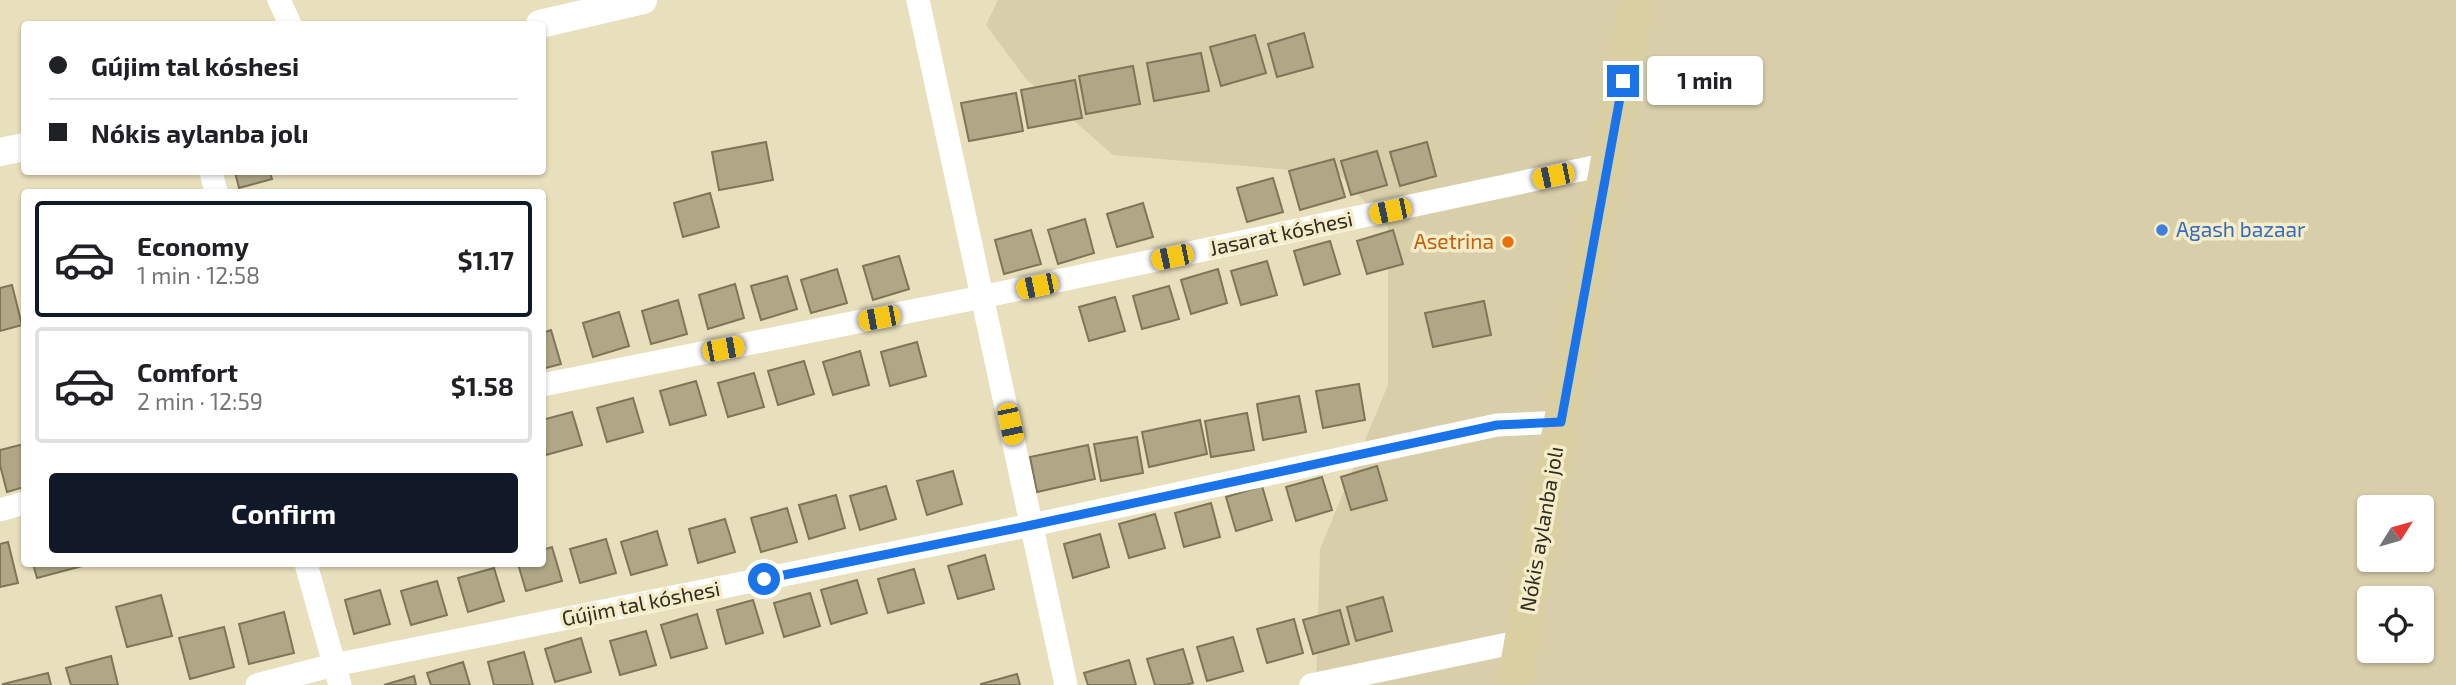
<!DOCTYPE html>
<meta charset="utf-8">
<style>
body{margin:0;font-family:"Exo 2",sans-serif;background:#f2f2f2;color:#202124;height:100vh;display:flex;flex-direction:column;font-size:26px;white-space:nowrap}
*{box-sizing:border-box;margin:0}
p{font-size:23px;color:#757577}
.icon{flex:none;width:38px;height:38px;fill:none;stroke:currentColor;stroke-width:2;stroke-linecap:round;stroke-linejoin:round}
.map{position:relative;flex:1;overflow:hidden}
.panel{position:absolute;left:21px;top:189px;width:525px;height:378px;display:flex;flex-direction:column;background:#fff;border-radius:7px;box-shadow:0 2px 5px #0004}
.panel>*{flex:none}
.hud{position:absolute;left:21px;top:21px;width:525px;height:154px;border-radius:7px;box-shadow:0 2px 5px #0004;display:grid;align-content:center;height:154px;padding:0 28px;background:#fff}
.needle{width:46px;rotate:53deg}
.buttons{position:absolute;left:2357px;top:495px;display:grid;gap:14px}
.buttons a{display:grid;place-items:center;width:77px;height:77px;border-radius:7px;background:#fff;box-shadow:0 2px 5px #0004;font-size:35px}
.end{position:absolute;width:32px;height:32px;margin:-16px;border:9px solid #1a73e8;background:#fff;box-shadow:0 0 0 4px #fff}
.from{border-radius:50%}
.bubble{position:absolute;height:49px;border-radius:7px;background:#fff;box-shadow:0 2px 5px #0004;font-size:23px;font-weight:700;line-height:49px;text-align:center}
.car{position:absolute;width:21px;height:42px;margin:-21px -10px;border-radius:9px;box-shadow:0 0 5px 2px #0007;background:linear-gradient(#f5c518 24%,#345 0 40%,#f5c518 0 76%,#345 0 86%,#f5c518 0)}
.hud b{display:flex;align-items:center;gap:24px;height:66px;font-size:26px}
.hud b+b{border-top:2px solid #e0e0e0}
.hud i{width:18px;height:18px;background:#202124}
ul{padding:12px 0 0;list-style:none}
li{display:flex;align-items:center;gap:21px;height:116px;margin:0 14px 10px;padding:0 14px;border:4px solid #e0e0e0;border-radius:7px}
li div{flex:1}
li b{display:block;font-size:26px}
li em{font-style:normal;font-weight:700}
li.active{border-color:#111827}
li>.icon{width:63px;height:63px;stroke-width:1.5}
.primary-button{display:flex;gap:14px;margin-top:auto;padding:14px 28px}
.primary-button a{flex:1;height:80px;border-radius:7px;background:#111827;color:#fff;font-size:28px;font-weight:700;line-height:80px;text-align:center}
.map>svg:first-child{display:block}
.sand{fill:#d8ceaa;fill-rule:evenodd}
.building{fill:#b0a787;stroke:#7e7657;stroke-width:2}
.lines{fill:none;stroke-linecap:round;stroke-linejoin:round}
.minor{stroke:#fff;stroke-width:23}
.tertiary{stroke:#fff;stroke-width:28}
.primary{stroke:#dacea3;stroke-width:35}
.route{stroke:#1a73e8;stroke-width:9}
.shop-dot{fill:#3f7fe0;stroke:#f5ecca;stroke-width:2.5}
.food-dot{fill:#e8710a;stroke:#f5ecca;stroke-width:2.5}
.labels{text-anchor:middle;stroke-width:7;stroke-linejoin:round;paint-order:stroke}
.shop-label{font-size:21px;fill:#366cbe;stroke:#f5ecca;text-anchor:start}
.street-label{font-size:21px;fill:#312d20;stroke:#f5ecca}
.food-label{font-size:21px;fill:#c56008;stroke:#f5ecca;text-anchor:end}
</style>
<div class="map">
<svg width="2456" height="685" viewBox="0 0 2456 685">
<rect width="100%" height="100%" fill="#e8dfbd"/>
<!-- sand -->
<path class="sand" d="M998,0H2456V685H1316L1320,549L1388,385V227L1339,174L1113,155L1026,79L986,25ZM2370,508H2422V560H2370ZM2370,598H2422V651H2370Z"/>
<!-- building -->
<path class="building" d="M1304,33L1313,67L1277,77L1268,44Z
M1255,35L1266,73L1221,86L1210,47Z
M1201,53L1209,91L1154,101L1147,63Z
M1133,66L1140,104L1086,114L1079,76Z
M1075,80L1082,118L1028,128L1021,90Z
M1016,93L1023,131L969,141L961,103Z
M766,142L773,180L719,190L712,152Z
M1427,142L1436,176L1400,186L1390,152Z
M1377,151L1387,185L1351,195L1341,161Z
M1334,159L1345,197L1300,210L1289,171Z
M235,172H270L272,179L239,188Z
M1273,178L1283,212L1247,222L1237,188Z
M710,193L719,227L683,237L674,203Z
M1143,203L1153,237L1117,247L1107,214Z
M1085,219L1094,253L1058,264L1048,230Z
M1031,230L1041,264L1004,274L995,240Z
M1393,230L1403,264L1367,274L1357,241Z
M1330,241L1340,274L1304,285L1294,251Z
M899,256L909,289L873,300L863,266Z
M1267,261L1277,295L1241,305L1231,271Z
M837,269L847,303L811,313L801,280Z
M1218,269L1227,303L1191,314L1181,280Z
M787,276L797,309L761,320L751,286Z
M735,284L744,318L708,329L699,295Z
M12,285L22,325L0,331V288Z
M1169,286L1179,319L1142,329L1133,296Z
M1115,297L1125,331L1089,341L1079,307Z
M678,300L687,334L651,344L642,311Z
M1484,301L1491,335L1433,347L1425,313Z
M619,312L629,346L593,357L583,323Z
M551,330L561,364L542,369V333Z
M917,342L926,376L890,386L881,352Z
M860,351L869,385L833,395L823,362Z
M804,361L814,394L778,405L768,371Z
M754,373L764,407L728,417L718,383Z
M696,381L706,415L670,425L660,391Z
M1359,384L1365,420L1323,428L1316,391Z
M1299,396L1306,432L1263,440L1257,404Z
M633,398L643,432L607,442L597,408Z
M572,412L582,445L546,455L542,442V420Z
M1247,413L1254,450L1211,457L1205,421Z
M1200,420L1207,454L1149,467L1142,432Z
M1137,437L1143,473L1101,481L1094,444Z
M24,444V487L7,492L0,465V450Z
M1088,445L1095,479L1037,492L1030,457Z
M1377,466L1387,500L1351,510L1341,477Z
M953,471L962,504L927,515L917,481Z
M1322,477L1332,510L1296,521L1286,487Z
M886,486L896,519L860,530L850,496Z
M1262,486L1272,520L1236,531L1226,497Z
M836,495L845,528L809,539L799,505Z
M1211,503L1220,537L1184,547L1175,513Z
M787,508L797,542L761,552L751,518Z
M1155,514L1165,548L1129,558L1119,524Z
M725,519L735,552L698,563L689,529Z
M657,531L667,565L631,575L621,542Z
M1100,534L1109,567L1073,578L1064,544Z
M606,539L616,573L580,583L570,549Z
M8,542L18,583L0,587V544Z
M552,547L562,581L526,591L518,564H542V550Z
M985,555L994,589L958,599L948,566Z
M33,564H81L82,566L37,578Z
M494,568L504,601L468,612L458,578Z
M914,569L924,603L888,613L878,579Z
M857,580L867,613L831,624L821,590Z
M437,581L447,615L411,625L401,591Z
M380,590L390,624L354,634L345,600Z
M810,593L820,626L784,637L774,603Z
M161,595L172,636L127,647L116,607Z
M1383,597L1392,631L1356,641L1347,607Z
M753,600L763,633L726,644L717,610Z
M1340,610L1349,644L1313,654L1303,620Z
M284,612L294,653L249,664L239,624Z
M697,614L707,648L671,658L661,625Z
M1294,619L1303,653L1267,663L1257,629Z
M224,627L234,667L190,679L179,638Z
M646,631L656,665L620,675L610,641Z
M1233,637L1243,671L1207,681L1197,647Z
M581,638L591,672L555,682L545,649Z
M1183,649L1193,683L1185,685H1155L1147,659Z
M524,652L533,685H494L488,662Z
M111,656L118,685H71L66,668Z
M1129,660L1136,685H1088L1084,673Z
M463,662L470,685H431L427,673Z
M48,673L51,685H3V684Z
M1017,674L1020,685H981V684Z
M414,676L416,685H384Z"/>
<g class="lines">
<!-- minor -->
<path class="minor" d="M279,0L290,24
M918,0L1066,685
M211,172L216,192
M542,385L982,297L1608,164
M0,510L24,503
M306,564L340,685
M257,685L334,665L1032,525L1497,425L1561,422
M1311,685L1522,641"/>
<!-- tertiary -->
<path class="tertiary" d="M540,24L643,0
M0,152L24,147"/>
<!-- primary -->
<path class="primary" d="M1514,685L1637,0"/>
</g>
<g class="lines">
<!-- route -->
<path class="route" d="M764,579L1032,525L1497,425L1561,422L1623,81"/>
</g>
<!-- markers -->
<circle class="shop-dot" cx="2162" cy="230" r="7"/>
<circle class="food-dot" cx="1508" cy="242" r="7"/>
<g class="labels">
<!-- shop labels -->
<g class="shop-label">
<text x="2176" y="237">Agash bazaar</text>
</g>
<!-- street labels -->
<g class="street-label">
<text transform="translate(1281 234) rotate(-12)" y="7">Jasarat kóshesi</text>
<text transform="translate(1542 529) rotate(-80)" y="7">Nókis aylanba jolı</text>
<text transform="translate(641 604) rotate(-11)" y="7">Gújim tal kóshesi</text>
</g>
<!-- food labels -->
<g class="food-label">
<text x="1494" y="249">Asetrina</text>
</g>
</g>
</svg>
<div class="buttons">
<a><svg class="needle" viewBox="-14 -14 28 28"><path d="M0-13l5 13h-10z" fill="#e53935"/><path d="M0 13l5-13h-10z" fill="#757577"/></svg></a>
<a><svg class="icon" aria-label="locate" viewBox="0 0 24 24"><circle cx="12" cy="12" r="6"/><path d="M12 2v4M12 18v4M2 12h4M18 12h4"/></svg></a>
</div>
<i class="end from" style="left:764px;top:579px"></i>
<i class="end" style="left:1623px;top:81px"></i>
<div class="bubble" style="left:1647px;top:56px;width:116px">1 min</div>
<i class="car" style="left:1553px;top:176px;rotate:258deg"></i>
<i class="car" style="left:1390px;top:211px;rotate:258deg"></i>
<i class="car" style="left:1172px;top:257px;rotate:258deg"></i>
<i class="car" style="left:1037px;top:286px;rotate:258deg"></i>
<i class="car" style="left:879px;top:318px;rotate:259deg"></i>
<i class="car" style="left:723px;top:349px;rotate:79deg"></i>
<i class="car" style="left:1010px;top:424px;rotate:168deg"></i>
<div class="hud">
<b><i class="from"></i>Gújim tal kóshesi</b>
<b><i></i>Nókis aylanba jolı</b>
</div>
<section class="panel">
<ul>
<li class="active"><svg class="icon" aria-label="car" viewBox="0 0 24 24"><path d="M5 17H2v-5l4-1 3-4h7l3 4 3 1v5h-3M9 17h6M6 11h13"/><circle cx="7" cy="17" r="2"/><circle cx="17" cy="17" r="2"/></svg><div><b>Economy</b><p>1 min · 12:58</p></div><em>$1.17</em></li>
<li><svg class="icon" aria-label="car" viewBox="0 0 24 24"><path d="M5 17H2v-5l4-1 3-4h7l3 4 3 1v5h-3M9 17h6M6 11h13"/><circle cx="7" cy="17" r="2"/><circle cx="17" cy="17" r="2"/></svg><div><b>Comfort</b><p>2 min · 12:59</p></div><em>$1.58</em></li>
</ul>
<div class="primary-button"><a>Confirm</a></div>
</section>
</div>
